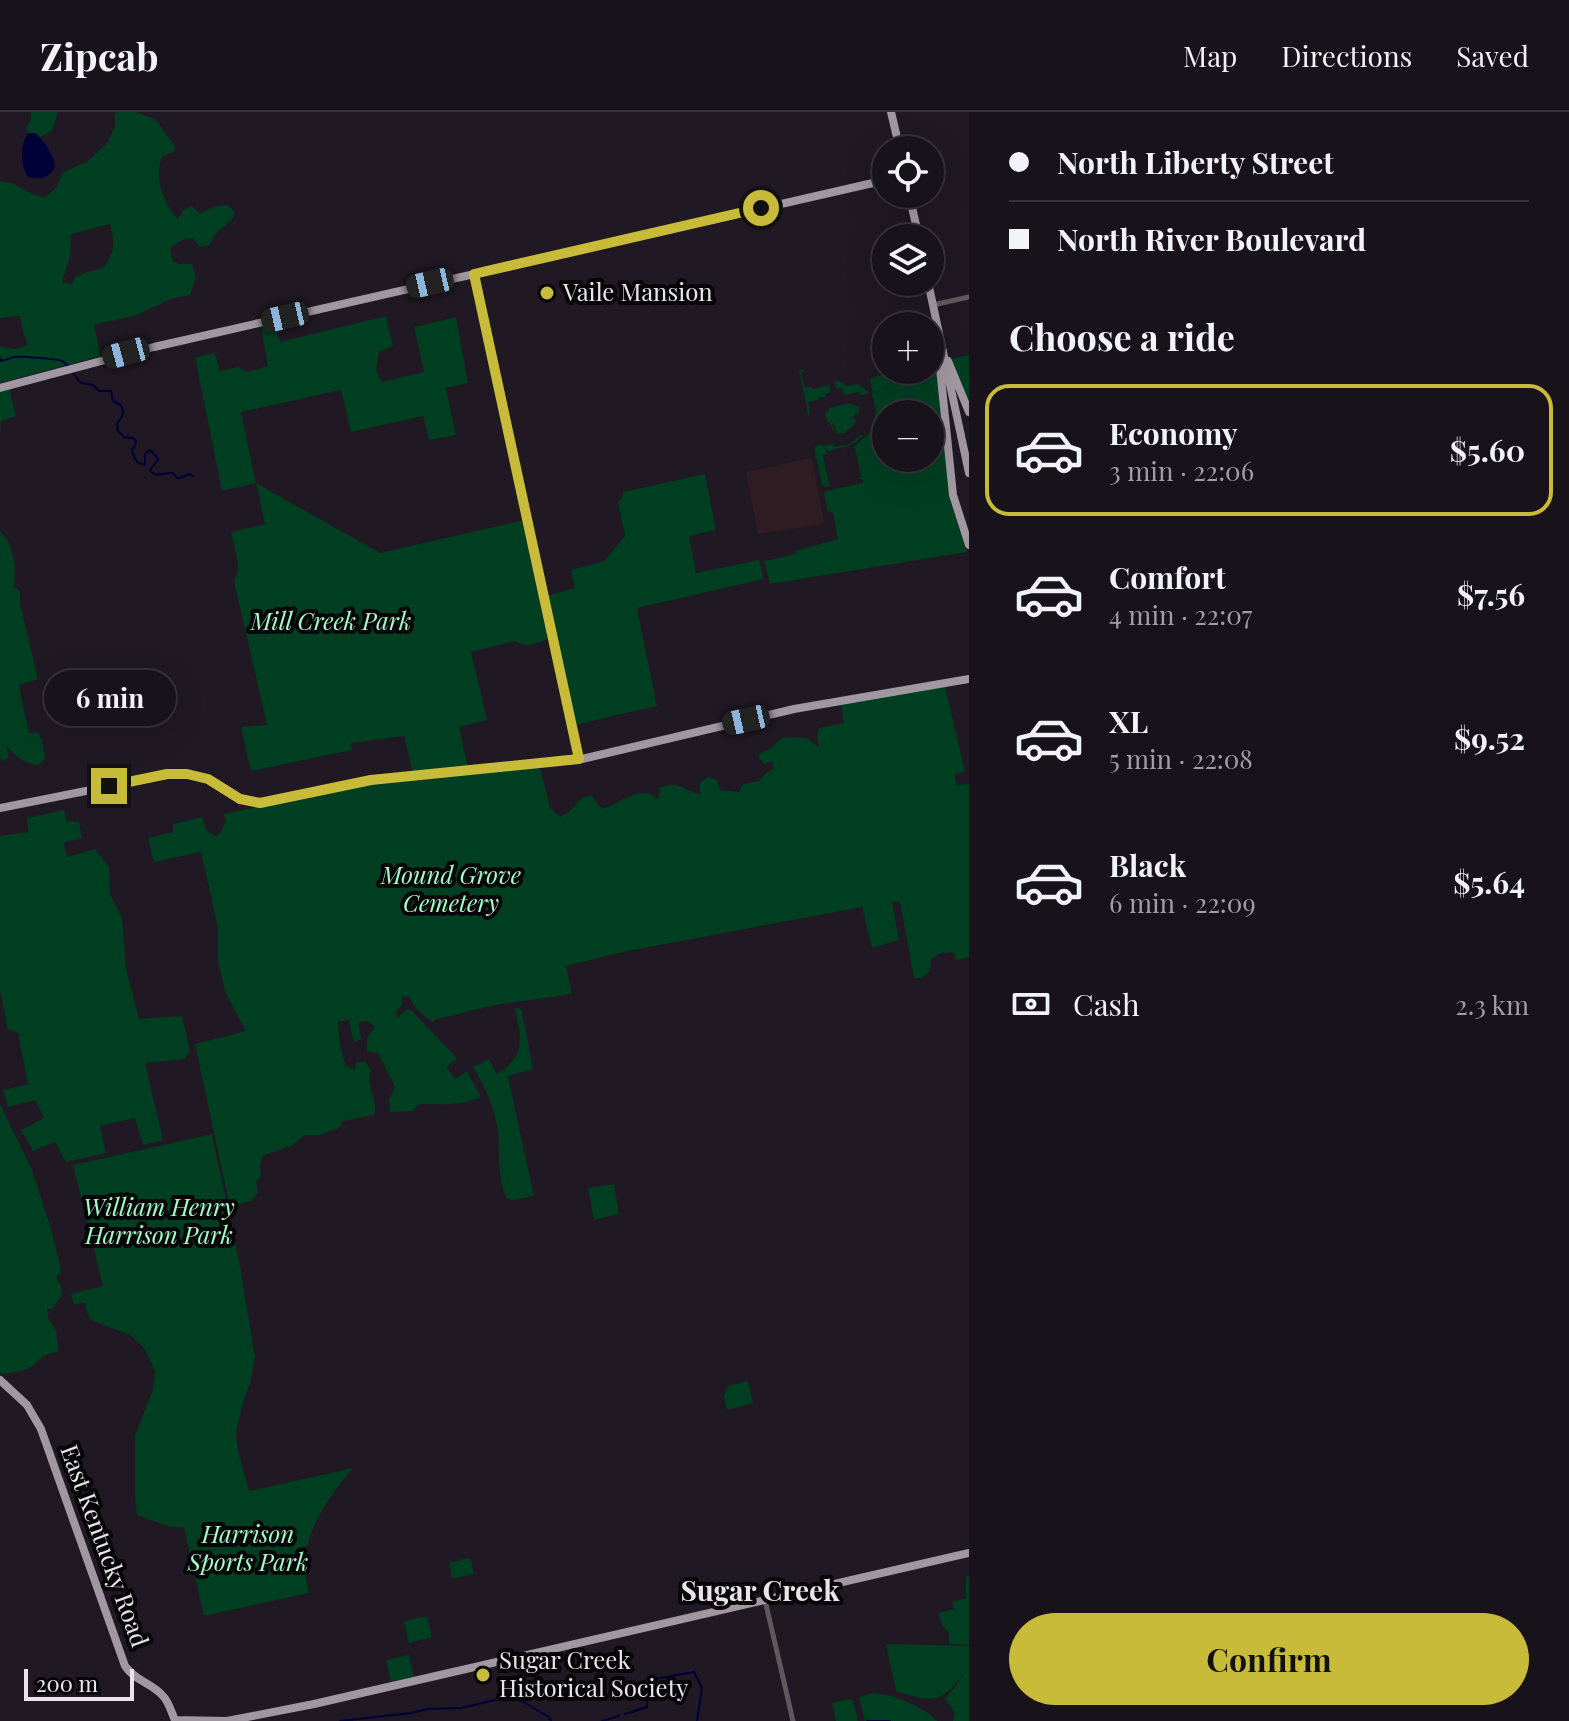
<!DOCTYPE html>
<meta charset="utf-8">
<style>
body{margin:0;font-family:"Playfair Display",serif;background:#252027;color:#f1f3f6;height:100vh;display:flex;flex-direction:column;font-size:30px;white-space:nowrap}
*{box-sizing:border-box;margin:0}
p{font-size:26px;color:#9f9ea2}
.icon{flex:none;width:44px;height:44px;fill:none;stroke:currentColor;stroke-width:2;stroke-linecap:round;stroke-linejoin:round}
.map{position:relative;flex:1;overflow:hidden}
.details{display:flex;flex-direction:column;background:#18121a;width:600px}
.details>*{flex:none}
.hud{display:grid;align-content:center;height:176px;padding:0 40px;background:#18121a}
.controls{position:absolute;left:872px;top:24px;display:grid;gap:16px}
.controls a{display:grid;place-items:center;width:72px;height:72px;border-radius:50%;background:#18121a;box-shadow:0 8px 32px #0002,0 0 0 2px #363239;font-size:40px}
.scale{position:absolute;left:24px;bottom:20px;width:110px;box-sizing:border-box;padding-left:8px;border:4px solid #e9e4ea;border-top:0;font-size:22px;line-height:28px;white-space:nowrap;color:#e9e4ea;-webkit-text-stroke:6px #080509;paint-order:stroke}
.end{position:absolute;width:36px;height:36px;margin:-18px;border:10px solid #c9bb3a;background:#111;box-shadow:0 0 0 4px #111}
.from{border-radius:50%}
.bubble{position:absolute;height:56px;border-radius:28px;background:#18121a;box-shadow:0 8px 32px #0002,0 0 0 2px #363239;font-size:26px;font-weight:700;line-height:56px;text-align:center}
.car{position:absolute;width:24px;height:48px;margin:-24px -12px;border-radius:10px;box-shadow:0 0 6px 2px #0007;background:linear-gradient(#222 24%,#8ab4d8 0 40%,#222 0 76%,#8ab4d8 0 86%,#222 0)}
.hud b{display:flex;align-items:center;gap:28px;height:76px;font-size:30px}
.hud b+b{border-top:2px solid #363239}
.hud i{width:20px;height:20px;background:#f1f3f6}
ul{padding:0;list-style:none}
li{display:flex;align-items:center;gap:24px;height:132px;margin:0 16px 12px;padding:0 24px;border:4px solid transparent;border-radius:24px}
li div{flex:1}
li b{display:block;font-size:30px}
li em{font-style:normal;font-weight:700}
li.on{border-color:#c9bb3a}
li>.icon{width:72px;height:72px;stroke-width:1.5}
h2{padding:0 40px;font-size:36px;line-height:96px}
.pay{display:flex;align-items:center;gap:20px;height:88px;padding:0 40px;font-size:30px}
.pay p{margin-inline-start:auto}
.cta{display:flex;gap:16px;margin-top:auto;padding:16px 40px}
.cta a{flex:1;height:92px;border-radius:48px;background:#c9bb3a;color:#111;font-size:32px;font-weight:700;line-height:92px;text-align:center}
header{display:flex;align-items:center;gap:48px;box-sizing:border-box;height:112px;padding:0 40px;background:#18121a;border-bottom:2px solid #363239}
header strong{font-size:38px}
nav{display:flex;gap:44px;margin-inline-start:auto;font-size:28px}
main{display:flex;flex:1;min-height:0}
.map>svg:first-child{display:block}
.education{fill:#2f1d23}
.green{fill:#003e21;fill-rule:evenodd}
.water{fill:#000038}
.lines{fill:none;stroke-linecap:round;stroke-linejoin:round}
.stream{stroke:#000038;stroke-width:2}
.minor{stroke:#5e595d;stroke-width:5}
.major{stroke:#a197a0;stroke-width:8}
.route{stroke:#c9bb3a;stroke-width:10}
.poi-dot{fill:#c9bb3a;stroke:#080509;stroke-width:3}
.labels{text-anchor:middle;stroke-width:8;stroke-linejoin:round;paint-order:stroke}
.poi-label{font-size:24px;fill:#e9e4ea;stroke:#080509;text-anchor:start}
.park-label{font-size:24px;font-style:italic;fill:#a3fbc6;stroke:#080509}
.street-label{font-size:24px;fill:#e9e4ea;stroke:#080509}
.quarter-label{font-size:28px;font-weight:bold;fill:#e9e4ea;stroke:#080509}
</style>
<header>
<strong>Zipcab</strong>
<nav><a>Map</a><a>Directions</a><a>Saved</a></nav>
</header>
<main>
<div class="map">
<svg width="969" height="1609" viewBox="0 0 969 1609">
<rect width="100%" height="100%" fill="#201822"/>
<!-- education -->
<path class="education" d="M810,346L812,347L824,409L823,412L758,422L746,360Z"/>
<!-- green -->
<path class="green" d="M31,0H58L52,19L40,25L35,21H28L26,15L31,8Z
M117,0H135L155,7L175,34L174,39L162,45C154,66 163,91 178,107L184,97L192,94L200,102L215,94L228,93L235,100C230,116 215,115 210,133L200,135L193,126L182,128L170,136L173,149L179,152H192L196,166L190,183L171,187L137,203L94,213L101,244L0,271V234L15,237L28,233L23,220L20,204L0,206V69C17,69 29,84 45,85L57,75L62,61L88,49L108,30L115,14V1ZM110,112C115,131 115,140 103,156L87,160L75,165L72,172L62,170L70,145L71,122Z
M386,204L393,234L379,240L376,258L382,270L424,260L414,215L456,205L468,271L446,276L456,323L429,328L423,304L351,320L341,278L241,300L256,371L380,441L524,408L548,520L547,527C536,533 525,536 515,529L471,540L487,608L459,615L468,655L413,661L404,624L351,631L352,638L251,659L241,615L267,613L234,469C243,456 234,435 231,420L265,412L256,371L222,379L195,245L215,241L220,259L238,255L248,260L268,254L261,214L274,210L280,230Z
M969,243V292L951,247Z
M938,255L946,353L951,391L967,440L770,472L764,449L796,442L795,439L838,427L833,401L828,399L824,381L826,379L863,371V368L858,366L861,365L855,336H853L871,319L876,308L874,307L876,301L872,281L874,280L872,279L870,267L890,260L889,258H930V256ZM886,302H930V346H886Z
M804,257V259L801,260L805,276L812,275L813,277L829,273L831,280L827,281L825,285H820L818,288L808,290L810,303L809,306L799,258Z
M834,269H839L846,274L858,272L869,280L867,282L860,283L859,280L844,283L842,276L836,277Z
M9,276L16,304L1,309L0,322V279Z
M847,291L859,295V302L856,301L853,306L857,310L845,321L836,322L835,313L832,311L834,319H833L830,310H827L825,301L829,299V296L847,292L851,296Z
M861,322L863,324L852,333L828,339L825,336L827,342L823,343L829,372L833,373L825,375L822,372L814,336L820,332L823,334L833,332L834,335L850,332Z
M705,362L716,418L689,424L696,461L759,448L764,467L637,496L657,594L575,613L556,520L546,484L575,476L571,458L604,449L625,424L618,390L622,386L623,380Z
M0,419C15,434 16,455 14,475L20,479V491L38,567L19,573L29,621L38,620L42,628L45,647L38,653C24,652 16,644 7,635L9,646L2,649L0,644Z
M945,574L965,659L954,663L957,673L969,672V845L957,848L953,840L941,841L931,847L930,859L922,866H914L900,790H892L899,828L872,836L862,795L623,840L566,854L572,882L496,893L437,907L432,910C422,902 413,896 409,884L402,885V893L396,900L397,906L406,898H411L457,946L447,955L455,967L467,959L481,985C461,994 442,992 420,992L412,999L390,1000L389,988L395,975L378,941L367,940V926L375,914L367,909L359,910L361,927L354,931L349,908L338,910L340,934L346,954L355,958L356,950H366L371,958C365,974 379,987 374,1003L343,1009L339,1016L320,1023H305L293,1033L262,1044L260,1055L261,1065L256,1070L258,1080L251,1089L230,1095L195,932L246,919L226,882L218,850V816L201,740L154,750L148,726L173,720V712L202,705L207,719L217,725L226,710L224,702L353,674L540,654L550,696L560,705L569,700L583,685L592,684L602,697C621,691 640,671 658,687L660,676C680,667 683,680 700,682V670L708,665L717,668L720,678L739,680L743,672L759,669L765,662L774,656L772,649L764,652L759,646L760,641L771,636L783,625L807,626L819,636L817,625L819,616L844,611L841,592Z
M64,698L67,709L79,710L82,726L64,731L67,745L95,737L109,755L110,782L122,806L126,856L139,907L182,904L190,939L185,947L145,951L163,1028L143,1033L135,1006L100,1014L106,1041L66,1050L55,1030L33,1039L21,1018L44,1006L35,988L8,995L3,978L28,972L18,921L8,917L0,879V724L28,720L27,706Z
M515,896H519L522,899L533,957L508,964L534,1084L513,1088L507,1087C496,1065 501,1036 497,1013C493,992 484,973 473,955L489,947L497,962C527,943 521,925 515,896Z
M0,992L31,1055L52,1120L60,1154L61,1161L56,1165L61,1174L62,1183L52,1197H47L48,1206L56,1218L59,1239L43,1244L33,1254L22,1259L3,1262L0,1261Z
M212,1022L240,1154L255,1245L251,1268L242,1294L236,1320L238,1339L249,1379L353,1356C332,1381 306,1416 305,1450C304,1461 307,1471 309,1481L204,1504L184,1415H170L137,1403L135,1383V1324L153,1278L155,1261L150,1247L143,1235L130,1223L91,1208L86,1198V1191L74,1192L71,1182L103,1174L73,1053Z
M614,1072L619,1102L594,1108L588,1076Z
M748,1269L753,1291L727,1298L724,1284L728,1274Z
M469,1446L471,1448L474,1462L452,1467L449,1451Z
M969,1464V1533L949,1532V1521L943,1515L938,1501L954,1497L952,1490L966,1486V1465Z
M427,1504L432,1525L409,1531L404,1509Z
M886,1532L969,1534V1609H953L955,1601L945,1587L965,1561C959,1566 954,1575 947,1580C932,1593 912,1584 896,1579Z
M409,1543L414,1566L391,1569L386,1548Z
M874,1581C895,1583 923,1594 937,1609H865L859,1585Z
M850,1587L853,1588L858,1609H836L832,1591Z"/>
<!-- water -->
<path class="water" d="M28,21H35C45,30 53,41 55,55C48,67 40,68 28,65C20,53 20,33 28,21Z"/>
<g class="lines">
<!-- stream -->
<path class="stream" d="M0,246L1,249C6,248 10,246 14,245C19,244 58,247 62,249C64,250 66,252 68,254
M73,261L81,271L93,273L99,279H111L113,289L121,293C126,303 121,305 117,312L118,319L124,325L133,326L136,329L135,334L132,337L134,345L138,351L145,353V342L150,338L156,344L158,348L150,358C156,367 165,360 173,361L177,366H180L189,362L193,364
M625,1602L647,1595V1572L655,1567L694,1560L702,1576L697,1609
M340,1609L411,1601L428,1597L461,1596L507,1585L518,1587L549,1605L551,1609
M602,1609L619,1604
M867,1609H890"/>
<!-- minor -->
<path class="minor" d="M474,163L579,647
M933,193L969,185
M765,1488L793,1609"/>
<!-- major -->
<path class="major" d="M891,0L900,38
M909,82L919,126
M928,170L969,361
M943,239L940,256L953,383L969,433
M948,249L969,300
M0,276L154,235L886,68
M0,696L176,661L198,664L208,667L240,687L260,691L371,668L582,647L794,597L969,567
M0,1268L27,1293L41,1317L125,1554C135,1569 152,1571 163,1584C169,1590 171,1600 175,1608L227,1609L314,1592L969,1441"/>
</g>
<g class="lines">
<!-- route -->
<path class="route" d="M109,674L167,662H187L208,667L240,687L260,691L371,668L579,647L474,162L761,96"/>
</g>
<!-- markers -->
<g class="poi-dot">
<circle cx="547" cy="181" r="8"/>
<circle cx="483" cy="1563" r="8"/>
</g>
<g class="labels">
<!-- poi labels -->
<g class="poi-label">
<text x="563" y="189">Vaile Mansion</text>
<text x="499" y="1557">Sugar Creek<tspan x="499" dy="28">Historical Society</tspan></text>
</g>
<!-- park labels -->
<g class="park-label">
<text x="331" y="518">Mill Creek Park</text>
<text x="451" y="772">Mound Grove<tspan x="451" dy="28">Cemetery</tspan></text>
<text x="159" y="1104">William Henry<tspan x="159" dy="28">Harrison Park</tspan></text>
<text x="248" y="1431">Harrison<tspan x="248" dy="28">Sports Park</tspan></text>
</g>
<!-- street labels -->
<g class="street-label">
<text transform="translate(104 1434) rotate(70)" y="8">East Kentucky Road</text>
</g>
<!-- quarter labels -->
<g class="quarter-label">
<text x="760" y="1489">Sugar Creek</text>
</g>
</g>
</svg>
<div class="controls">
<a><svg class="icon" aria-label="locate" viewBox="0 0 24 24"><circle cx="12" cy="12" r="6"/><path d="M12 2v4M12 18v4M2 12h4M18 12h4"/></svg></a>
<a><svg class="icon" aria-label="layers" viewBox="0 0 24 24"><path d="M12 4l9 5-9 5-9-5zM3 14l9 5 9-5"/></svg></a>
<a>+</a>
<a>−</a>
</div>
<div class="scale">200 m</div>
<i class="end from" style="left:761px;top:96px"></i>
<i class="end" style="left:109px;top:674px"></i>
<div class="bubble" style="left:44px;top:558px;width:132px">6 min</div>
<i class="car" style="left:430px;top:171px;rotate:257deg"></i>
<i class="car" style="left:285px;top:205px;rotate:257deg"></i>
<i class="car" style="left:126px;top:241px;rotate:255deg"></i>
<i class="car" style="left:746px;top:608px;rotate:257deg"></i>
</div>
<section class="details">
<div class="hud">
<b><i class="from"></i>North Liberty Street</b>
<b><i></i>North River Boulevard</b>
</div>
<h2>Choose a ride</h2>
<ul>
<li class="on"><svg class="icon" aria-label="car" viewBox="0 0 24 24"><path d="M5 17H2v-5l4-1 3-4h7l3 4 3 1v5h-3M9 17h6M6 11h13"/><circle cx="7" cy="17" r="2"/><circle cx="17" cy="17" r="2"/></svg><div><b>Economy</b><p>3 min · 22:06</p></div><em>$5.60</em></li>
<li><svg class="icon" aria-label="car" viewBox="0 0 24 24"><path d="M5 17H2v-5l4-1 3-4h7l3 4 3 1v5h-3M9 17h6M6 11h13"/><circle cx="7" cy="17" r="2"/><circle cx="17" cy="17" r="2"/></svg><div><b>Comfort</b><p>4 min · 22:07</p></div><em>$7.56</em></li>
<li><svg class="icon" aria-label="car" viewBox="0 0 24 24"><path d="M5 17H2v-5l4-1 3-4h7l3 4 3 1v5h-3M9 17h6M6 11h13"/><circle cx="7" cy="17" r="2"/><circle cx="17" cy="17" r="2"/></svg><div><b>XL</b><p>5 min · 22:08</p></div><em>$9.52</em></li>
<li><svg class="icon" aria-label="car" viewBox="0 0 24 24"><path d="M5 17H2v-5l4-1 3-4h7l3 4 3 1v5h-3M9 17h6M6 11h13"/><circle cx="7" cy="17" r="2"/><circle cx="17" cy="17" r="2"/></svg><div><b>Black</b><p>6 min · 22:09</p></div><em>$5.64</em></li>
</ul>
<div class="pay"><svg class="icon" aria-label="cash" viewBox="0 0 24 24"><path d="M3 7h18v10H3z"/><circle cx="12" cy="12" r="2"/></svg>Cash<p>2.3 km</p></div>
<div class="cta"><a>Confirm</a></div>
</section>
</main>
